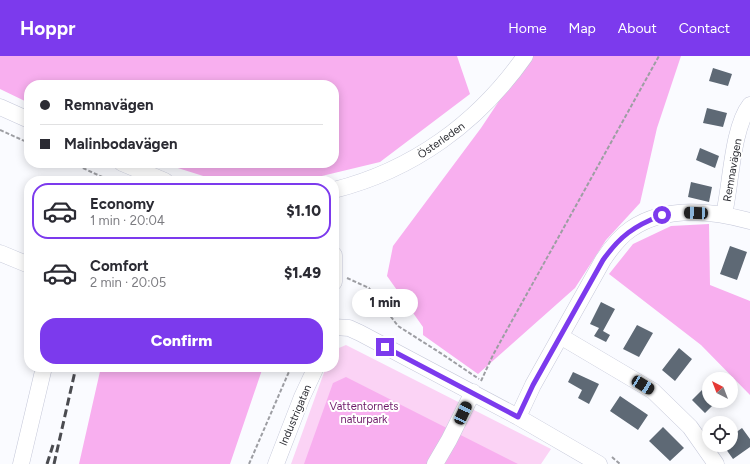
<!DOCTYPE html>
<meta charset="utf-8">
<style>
body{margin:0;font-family:Figtree,sans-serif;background:#f7f7f7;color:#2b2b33;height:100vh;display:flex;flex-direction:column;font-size:15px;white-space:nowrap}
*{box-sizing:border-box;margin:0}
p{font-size:13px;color:#7c7c81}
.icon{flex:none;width:22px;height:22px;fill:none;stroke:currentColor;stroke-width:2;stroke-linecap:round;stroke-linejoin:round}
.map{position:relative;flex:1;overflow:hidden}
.drawer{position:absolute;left:24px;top:120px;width:315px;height:196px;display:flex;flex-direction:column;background:#fff;border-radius:16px;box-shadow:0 2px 10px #0003}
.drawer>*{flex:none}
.hud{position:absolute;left:24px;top:24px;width:315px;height:88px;border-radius:16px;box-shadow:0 2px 10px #0003;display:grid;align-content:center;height:88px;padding:0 16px;background:#fff}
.needle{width:26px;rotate:318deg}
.fabs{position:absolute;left:702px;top:316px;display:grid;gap:8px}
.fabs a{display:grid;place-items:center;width:36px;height:36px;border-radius:50%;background:#fff;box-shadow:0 2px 10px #0003;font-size:20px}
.end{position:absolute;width:18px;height:18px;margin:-9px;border:5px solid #7c3aed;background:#fff;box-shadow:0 0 0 2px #fff}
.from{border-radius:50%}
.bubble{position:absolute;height:28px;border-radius:14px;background:#fff;box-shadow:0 2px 10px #0003;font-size:13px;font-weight:800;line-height:28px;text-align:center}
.car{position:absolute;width:12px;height:24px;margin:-12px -6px;border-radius:5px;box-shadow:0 0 3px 1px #0007;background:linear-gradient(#222 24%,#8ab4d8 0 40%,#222 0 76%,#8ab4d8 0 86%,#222 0)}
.hud b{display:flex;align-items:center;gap:14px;height:38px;font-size:15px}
.hud b+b{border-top:1px solid #e1e1e2}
.hud i{width:10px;height:10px;background:#2b2b33}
ul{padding:7px 0 0;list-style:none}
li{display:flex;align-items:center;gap:12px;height:56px;margin:0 8px 6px;padding:0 8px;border:2px solid transparent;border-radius:16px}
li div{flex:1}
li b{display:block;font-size:15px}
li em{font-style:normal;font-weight:800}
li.active{border-color:#7c3aed}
li>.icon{width:36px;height:36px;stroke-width:1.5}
.action{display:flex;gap:8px;margin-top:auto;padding:8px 16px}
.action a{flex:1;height:46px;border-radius:16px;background:#7c3aed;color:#fff;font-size:16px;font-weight:800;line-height:46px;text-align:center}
header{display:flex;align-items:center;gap:24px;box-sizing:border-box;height:56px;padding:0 20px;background:#7c3aed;color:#fff}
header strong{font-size:19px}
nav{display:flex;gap:22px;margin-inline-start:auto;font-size:14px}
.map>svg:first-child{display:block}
.green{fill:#fbd3f5}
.forest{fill:#f8afef}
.building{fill:#5e6975}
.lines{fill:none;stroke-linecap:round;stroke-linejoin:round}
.minor-casing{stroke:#c5c8d9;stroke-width:17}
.path{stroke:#9d9ea3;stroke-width:2;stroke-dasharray:4 2;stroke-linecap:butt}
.minor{stroke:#fff;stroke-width:16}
.rail{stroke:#4a4b50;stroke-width:3;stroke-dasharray:8 4;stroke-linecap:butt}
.route{stroke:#7c3aed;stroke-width:5}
.labels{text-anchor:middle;stroke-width:4;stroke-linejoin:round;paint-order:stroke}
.street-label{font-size:11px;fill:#2b2c32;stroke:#fff}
.park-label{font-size:11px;fill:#6e1b69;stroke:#fff}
</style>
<header>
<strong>Hoppr</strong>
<nav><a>Home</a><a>Map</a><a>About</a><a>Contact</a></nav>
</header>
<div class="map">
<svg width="750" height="408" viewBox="0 0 750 408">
<rect width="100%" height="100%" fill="#fafbff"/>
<!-- green -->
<path class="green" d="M346,289L551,393L541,408H291L326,311H334V294Z"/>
<!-- forest -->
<path class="forest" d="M0,0H457L470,38L380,106L301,125H219L162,107H334V29H29V47L0,33Z
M529,0H681L657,72L640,147L606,184L575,232L478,318L423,279V271L387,220L393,190L481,72Z
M709,168L710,229L750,245V339L701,289L609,218L633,188L671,170Z
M101,311H263L230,408H79Z
M346,321L518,408H304L333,327Z"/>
<!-- building -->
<path class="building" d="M713,12L732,18L728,30L709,25Z
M707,52L727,57L723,71L703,67Z
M700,92L719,100L715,112L696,104Z
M691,126L712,131L709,146L688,141Z
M730,190L747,196L737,224L720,218Z
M601,246L615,253L603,275L610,279L606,286L594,280L599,272L590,268Z
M637,269L653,277L639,301L623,293Z
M679,292L692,303L675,325L662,314Z
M573,316L599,328L589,348L578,342L582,334L568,326Z
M709,327V345H717L705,357L692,344Z
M620,340L648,359L638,374L610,355Z
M663,371L684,392L670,405L649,385Z
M742,372L750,383V391L733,403L723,389H731V380Z"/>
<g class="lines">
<defs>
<path id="minor" d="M0,51L29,64
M122,107L165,125
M334,134C413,114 478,67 525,0
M724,158C731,129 732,72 750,49
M0,197L29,209
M334,199V226
M334,271L349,272L360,277L518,361L599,408
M560,280L653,335L690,371L716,408
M518,361L533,329L603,204C611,192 619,181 631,173C666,149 713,155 750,165
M21,408L44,311
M276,408L302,341L316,311
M435,408L449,384L473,336"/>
</defs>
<!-- minor casing -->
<use href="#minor" class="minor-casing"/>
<!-- path -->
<path class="path" d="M0,74L29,87
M72,107L111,125
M347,222L369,232L398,270L442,298L479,323
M481,325L493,299L659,0
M612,401L620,408
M249,408L291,311"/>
<!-- minor -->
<use href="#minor" class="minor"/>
<!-- rail -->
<path class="rail" d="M47,408L53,389
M54,408L76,311"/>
</g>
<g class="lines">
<!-- route -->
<path class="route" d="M385,291L518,361L533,329L603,204C620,180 634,170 662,159"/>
</g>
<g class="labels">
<!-- street labels -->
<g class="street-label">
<text transform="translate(441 84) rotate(-35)" y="4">Österleden</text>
<text transform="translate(732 114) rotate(-80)" y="4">Remnavägen</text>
<text transform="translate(295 359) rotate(-67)" y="4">Industrigatan</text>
</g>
<!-- park labels -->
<g class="park-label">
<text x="364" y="354">Vattentornets<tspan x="364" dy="13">naturpark</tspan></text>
</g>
</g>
</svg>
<div class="fabs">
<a><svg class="needle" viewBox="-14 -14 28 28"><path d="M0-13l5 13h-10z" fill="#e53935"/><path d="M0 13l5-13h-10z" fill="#7c7c81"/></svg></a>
<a><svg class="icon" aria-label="locate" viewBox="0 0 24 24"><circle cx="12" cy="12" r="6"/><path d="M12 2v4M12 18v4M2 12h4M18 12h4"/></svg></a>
</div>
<i class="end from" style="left:662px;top:159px"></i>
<i class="end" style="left:385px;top:291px"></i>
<div class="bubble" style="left:352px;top:233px;width:66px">1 min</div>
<i class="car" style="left:696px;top:157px;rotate:272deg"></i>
<i class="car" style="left:643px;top:329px;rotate:122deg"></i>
<i class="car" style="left:463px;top:357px;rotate:25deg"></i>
<div class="hud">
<b><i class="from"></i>Remnavägen</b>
<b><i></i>Malinbodavägen</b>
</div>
<section class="drawer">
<ul>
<li class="active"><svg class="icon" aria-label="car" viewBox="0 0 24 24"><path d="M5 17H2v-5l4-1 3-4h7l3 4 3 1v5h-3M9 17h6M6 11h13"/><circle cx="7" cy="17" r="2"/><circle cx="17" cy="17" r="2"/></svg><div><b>Economy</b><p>1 min · 20:04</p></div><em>$1.10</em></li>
<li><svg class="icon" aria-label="car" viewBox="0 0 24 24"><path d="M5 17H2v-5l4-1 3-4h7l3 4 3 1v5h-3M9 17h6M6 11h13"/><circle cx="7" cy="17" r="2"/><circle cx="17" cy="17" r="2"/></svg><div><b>Comfort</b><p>2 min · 20:05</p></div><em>$1.49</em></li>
</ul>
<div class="action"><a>Confirm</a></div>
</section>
</div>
